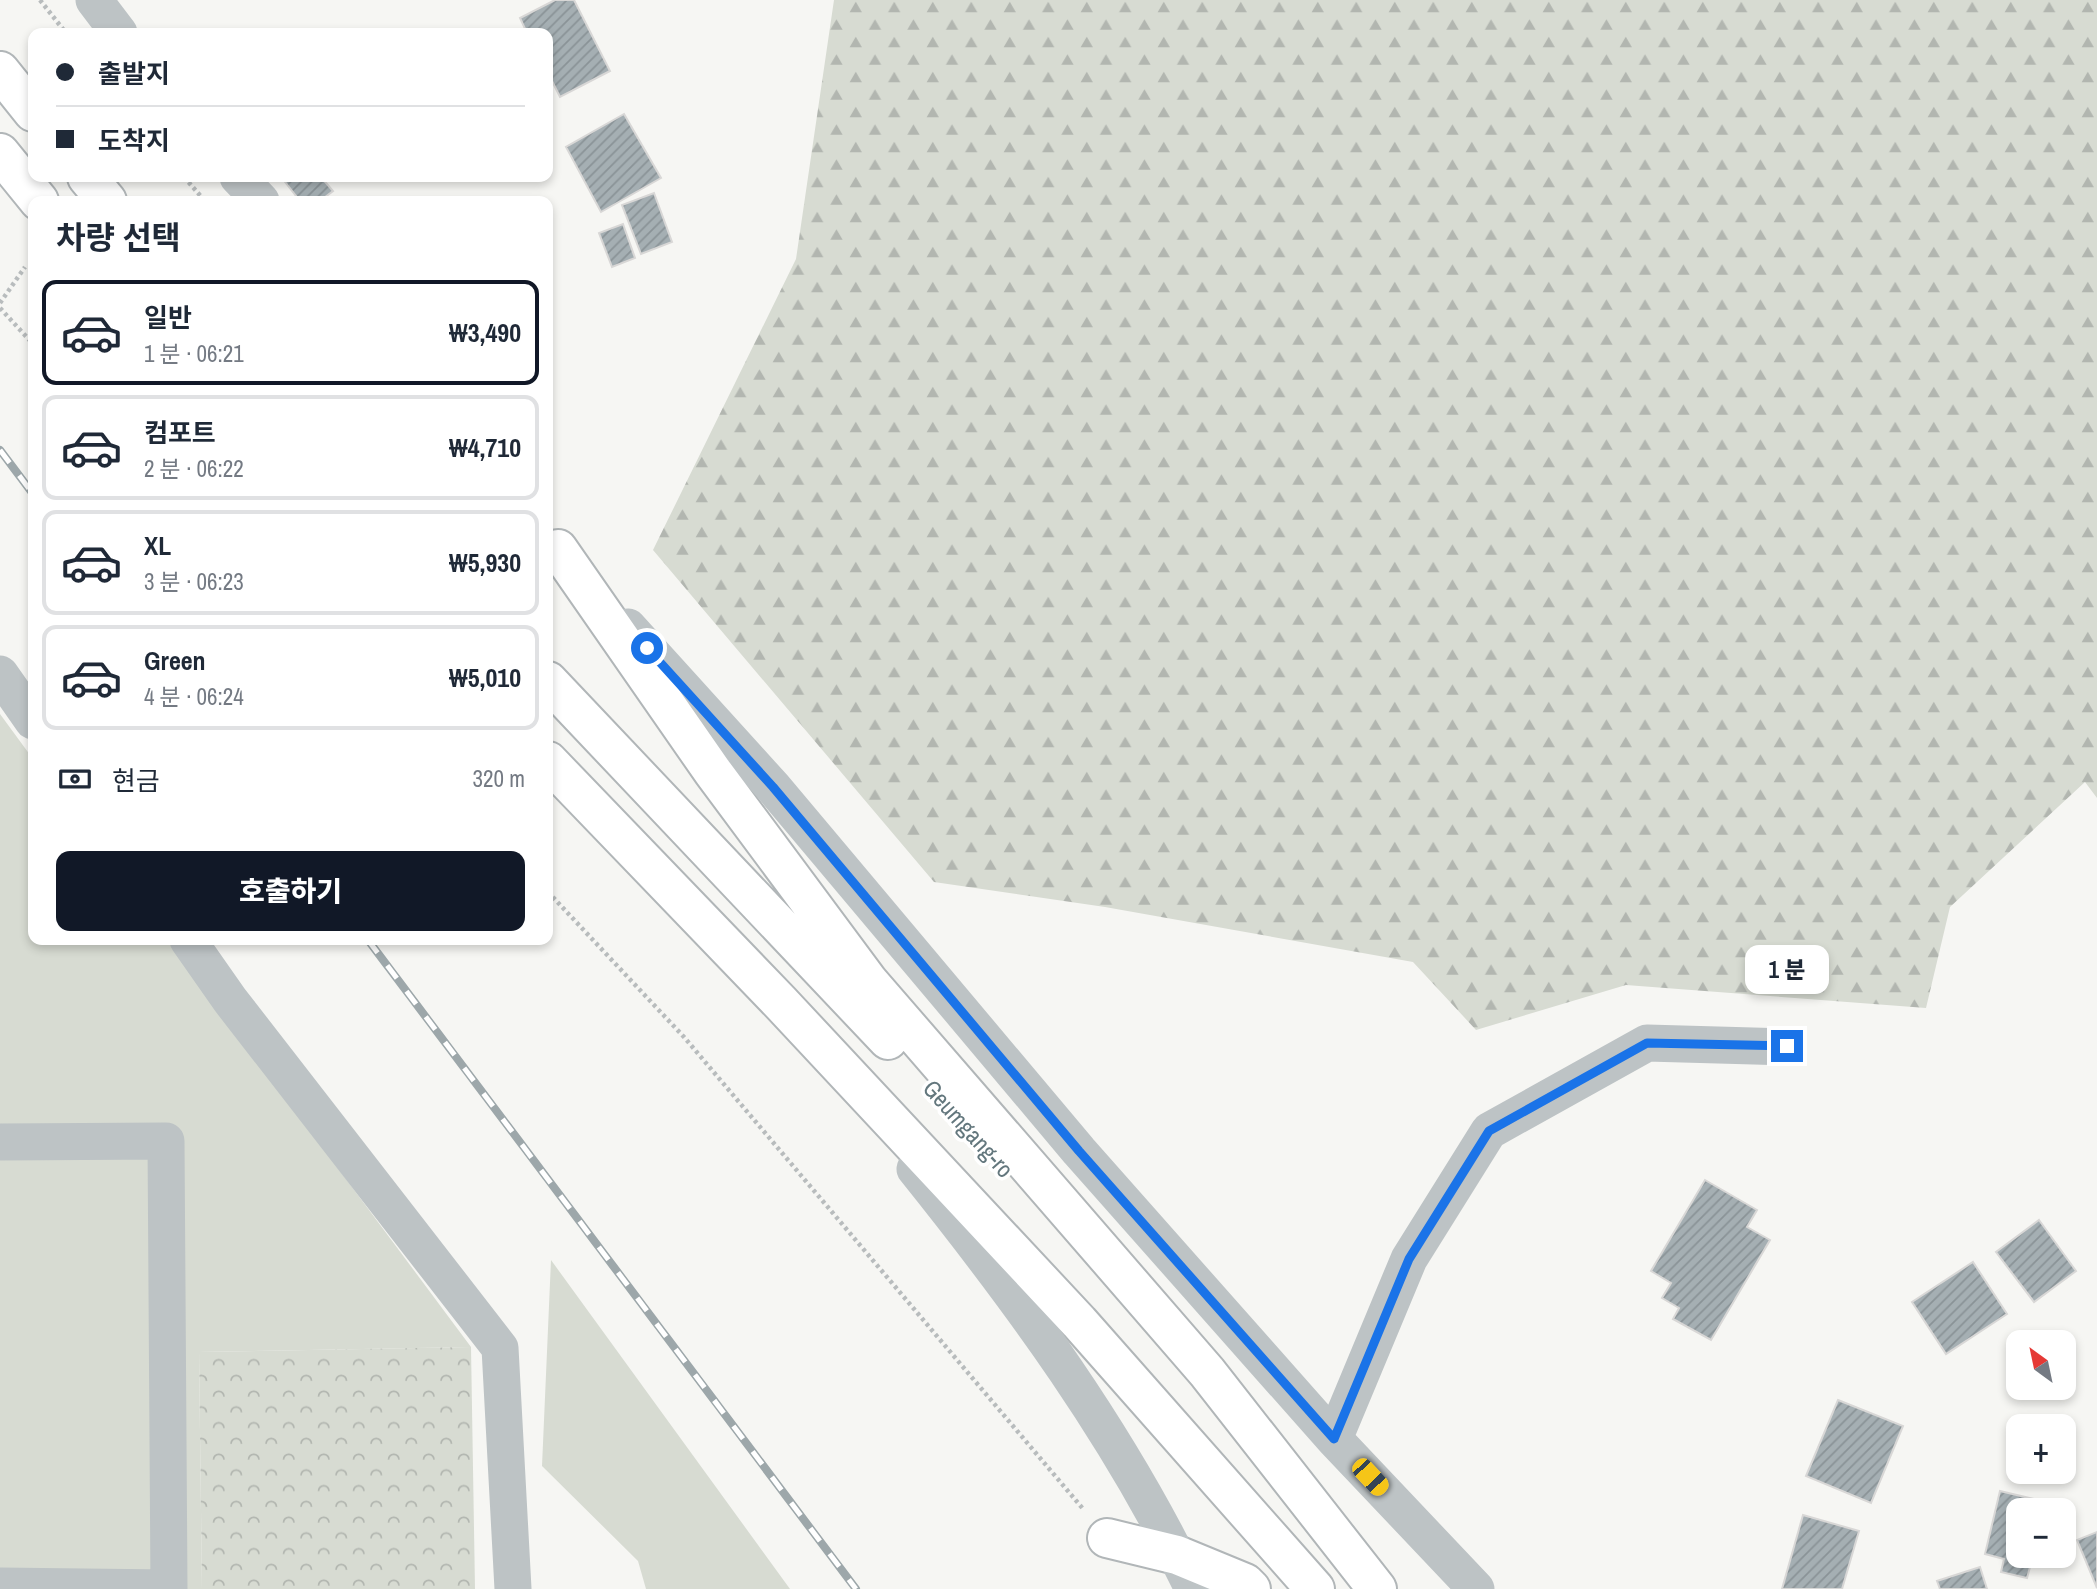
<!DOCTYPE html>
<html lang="ko">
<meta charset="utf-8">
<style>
body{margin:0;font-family:"Archivo Narrow","Noto Sans KR",sans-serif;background:#f6f6f7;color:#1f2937;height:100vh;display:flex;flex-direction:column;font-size:26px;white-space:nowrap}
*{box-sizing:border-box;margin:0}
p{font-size:23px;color:#747a83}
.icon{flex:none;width:38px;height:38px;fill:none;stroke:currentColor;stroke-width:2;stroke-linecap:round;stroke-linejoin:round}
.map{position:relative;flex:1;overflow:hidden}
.details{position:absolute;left:28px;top:196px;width:525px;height:749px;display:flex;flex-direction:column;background:#fff;border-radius:14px;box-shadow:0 4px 10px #0003}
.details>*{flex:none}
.hud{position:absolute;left:28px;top:28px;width:525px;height:154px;border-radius:14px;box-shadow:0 4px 10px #0003;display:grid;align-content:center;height:154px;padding:0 28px;background:#fff}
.needle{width:46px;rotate:327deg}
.buttons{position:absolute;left:2006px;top:1330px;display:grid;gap:14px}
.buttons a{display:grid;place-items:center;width:70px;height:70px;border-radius:14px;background:#fff;box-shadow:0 4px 10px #0003;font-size:35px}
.end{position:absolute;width:32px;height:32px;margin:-16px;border:9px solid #1a73e8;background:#fff;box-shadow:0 0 0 4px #fff}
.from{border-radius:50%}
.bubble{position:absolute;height:49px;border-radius:14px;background:#fff;box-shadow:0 4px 10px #0003;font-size:23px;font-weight:800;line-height:49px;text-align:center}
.car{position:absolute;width:21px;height:42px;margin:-21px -10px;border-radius:9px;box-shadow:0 0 5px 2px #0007;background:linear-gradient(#f5c518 24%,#345 0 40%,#f5c518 0 76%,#345 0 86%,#f5c518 0)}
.hud b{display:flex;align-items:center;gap:24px;height:66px;font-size:26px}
.hud b+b{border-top:2px solid #e0e1e3}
.hud i{width:18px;height:18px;background:#1f2937}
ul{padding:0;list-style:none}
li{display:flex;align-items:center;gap:21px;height:105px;margin:0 14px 10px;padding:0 14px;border:4px solid #e0e1e3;border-radius:14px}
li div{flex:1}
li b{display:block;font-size:26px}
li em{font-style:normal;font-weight:800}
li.on{border-color:#111827}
li>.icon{width:63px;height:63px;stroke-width:1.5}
h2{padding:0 28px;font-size:32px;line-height:84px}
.pay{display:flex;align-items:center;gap:18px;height:77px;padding:0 28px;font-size:26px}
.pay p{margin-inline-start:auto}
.cta{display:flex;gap:14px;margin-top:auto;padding:14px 28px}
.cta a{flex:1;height:80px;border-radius:14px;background:#111827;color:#fff;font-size:28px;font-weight:800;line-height:80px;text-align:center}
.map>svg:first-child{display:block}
.green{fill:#d7dbd2}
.forest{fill:url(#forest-firs)}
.park{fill:url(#park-crowns)}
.building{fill:url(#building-hatch);stroke:#d8d7d6;stroke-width:2}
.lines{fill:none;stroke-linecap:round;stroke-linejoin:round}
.highway-casing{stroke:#b1b6b8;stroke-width:42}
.path{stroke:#b8bcbd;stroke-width:4.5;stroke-dasharray:3.5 3.5;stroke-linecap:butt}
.minor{stroke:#bdc3c5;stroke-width:37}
.highway{stroke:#fff;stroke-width:38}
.rail-casing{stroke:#9da7aa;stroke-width:8}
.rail{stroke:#fff;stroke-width:5;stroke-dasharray:16;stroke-linecap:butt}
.route{stroke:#1a73e8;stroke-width:9}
.labels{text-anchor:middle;stroke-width:7;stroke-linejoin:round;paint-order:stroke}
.street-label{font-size:24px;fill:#63777d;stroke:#fff}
</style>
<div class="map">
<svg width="2097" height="1589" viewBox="0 0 2097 1589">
<defs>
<pattern id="forest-firs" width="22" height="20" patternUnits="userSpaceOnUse" patternTransform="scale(1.75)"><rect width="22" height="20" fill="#d7dbd2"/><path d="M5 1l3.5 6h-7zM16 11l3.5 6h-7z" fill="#b2b6b0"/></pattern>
<pattern id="park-crowns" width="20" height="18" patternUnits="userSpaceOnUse" patternTransform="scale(1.75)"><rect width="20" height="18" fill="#d7dbd2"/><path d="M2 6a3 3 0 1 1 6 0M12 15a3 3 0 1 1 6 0" fill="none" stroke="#b2b6b0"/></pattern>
<pattern id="building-hatch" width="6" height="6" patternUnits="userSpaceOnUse" patternTransform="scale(1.75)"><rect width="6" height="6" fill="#a5afb3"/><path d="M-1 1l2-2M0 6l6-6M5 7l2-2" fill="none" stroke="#8a9397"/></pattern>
</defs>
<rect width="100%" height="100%" fill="#f6f6f3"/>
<!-- green -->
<path class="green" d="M0,714L33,759V940H168L471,1347L199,1352L202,1589H0Z
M551,1260L790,1589H646L638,1561L542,1466Z"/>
<!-- forest -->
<path class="forest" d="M834,0H2097V798L2085,782L1950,907L1926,1008L1626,985L1476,1030L1413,962L1105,907L934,882L653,550L796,259Z"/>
<!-- park -->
<path class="park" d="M471,1347L475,1589H202L199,1352Z"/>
<!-- building -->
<path class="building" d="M555,0H574L610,71L560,97L548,73V33H527L520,18Z
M624,114L661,178L601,212L566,147Z
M321,177L333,191L320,201H300L282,178Z
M654,193L672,242L641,254L622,205Z
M623,224L635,258L612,267L599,233Z
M1705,1180L1757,1210L1747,1227L1770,1240L1711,1340L1673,1319L1679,1308L1662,1298L1671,1283L1651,1271Z
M2039,1220L2076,1271L2034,1302L1996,1252Z
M1973,1262L2007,1314L1946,1354L1912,1302Z
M1838,1400L1903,1426L1871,1503L1806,1476Z
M2000,1491L2046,1502L2044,1510H2018V1556H2033L2027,1578L2001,1572L2004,1559L1985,1554Z
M1803,1515L1859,1531L1842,1589H1782Z
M2097,1532V1588L2077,1540Z
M1980,1567L1987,1589H1940L1937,1581Z"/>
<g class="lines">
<defs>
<path id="highway" d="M0,71L33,112
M0,153L39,201
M87,177L107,201
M558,549L713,772L869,982L1207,1372L1377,1589
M548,681L888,1040
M548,761L780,1002L1079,1322L1315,1589
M1107,1538L1177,1555L1245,1583L1251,1589"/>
</defs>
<!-- highway casing -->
<use href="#highway" class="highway-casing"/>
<!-- path -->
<path class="path" d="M40,0L66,33
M184,177L205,201
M0,303L25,267
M0,308L33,344
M548,892L684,1037L1084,1510"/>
<!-- minor -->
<path class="minor" d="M94,0L119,33
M238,177L261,201
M628,627L773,787L1079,1151L1334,1439L1476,1589
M0,674L33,721
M188,940L230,1000L500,1348L513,1589
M0,1142L166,1141L169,1589
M915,1169C1020,1300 1121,1437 1193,1589
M1334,1439L1409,1259L1489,1131L1647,1043L1787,1047
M0,1586L169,1588"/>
<!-- highway -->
<use href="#highway" class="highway"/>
<defs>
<path id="rail" d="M0,450L33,494
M368,940L856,1589"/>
</defs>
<!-- rail casing -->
<use href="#rail" class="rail-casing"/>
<!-- rail -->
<use href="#rail" class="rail"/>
</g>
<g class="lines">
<!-- route -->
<path class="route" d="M647,648L773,787L1079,1151L1334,1439L1409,1259L1489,1131L1647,1043L1787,1046"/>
</g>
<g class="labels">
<!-- street labels -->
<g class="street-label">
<text transform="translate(968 1129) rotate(48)" y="8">Geumgang-ro</text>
</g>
</g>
</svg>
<div class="buttons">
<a><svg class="needle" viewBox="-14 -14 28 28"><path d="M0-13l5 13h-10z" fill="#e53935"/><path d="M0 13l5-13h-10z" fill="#747a83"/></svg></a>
<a>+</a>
<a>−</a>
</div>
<i class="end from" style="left:647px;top:648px"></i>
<i class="end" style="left:1787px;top:1046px"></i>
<div class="bubble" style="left:1745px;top:945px;width:84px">1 분</div>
<i class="car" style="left:1370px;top:1477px;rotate:137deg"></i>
<div class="hud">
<b><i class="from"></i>출발지</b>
<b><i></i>도착지</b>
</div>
<section class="details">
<h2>차량 선택</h2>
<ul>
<li class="on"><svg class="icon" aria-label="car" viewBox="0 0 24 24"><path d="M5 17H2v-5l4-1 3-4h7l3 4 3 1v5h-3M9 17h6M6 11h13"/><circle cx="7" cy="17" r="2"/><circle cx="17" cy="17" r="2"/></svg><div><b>일반</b><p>1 분 · 06:21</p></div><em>₩3,490</em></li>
<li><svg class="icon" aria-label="car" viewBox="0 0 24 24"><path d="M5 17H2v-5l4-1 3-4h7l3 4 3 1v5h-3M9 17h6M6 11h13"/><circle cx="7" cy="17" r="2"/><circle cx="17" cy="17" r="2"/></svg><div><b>컴포트</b><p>2 분 · 06:22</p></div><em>₩4,710</em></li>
<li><svg class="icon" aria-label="car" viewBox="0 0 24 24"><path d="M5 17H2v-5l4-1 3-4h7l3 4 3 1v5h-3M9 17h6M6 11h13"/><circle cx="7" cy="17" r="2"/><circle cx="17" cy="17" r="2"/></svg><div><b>XL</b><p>3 분 · 06:23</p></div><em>₩5,930</em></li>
<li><svg class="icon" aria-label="car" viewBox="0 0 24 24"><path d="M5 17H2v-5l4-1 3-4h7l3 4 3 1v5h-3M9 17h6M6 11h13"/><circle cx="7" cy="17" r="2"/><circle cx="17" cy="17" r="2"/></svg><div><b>Green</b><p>4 분 · 06:24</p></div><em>₩5,010</em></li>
</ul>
<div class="pay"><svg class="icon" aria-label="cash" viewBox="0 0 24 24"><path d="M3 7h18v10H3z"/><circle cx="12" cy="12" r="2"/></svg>현금<p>320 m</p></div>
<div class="cta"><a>호출하기</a></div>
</section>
</div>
